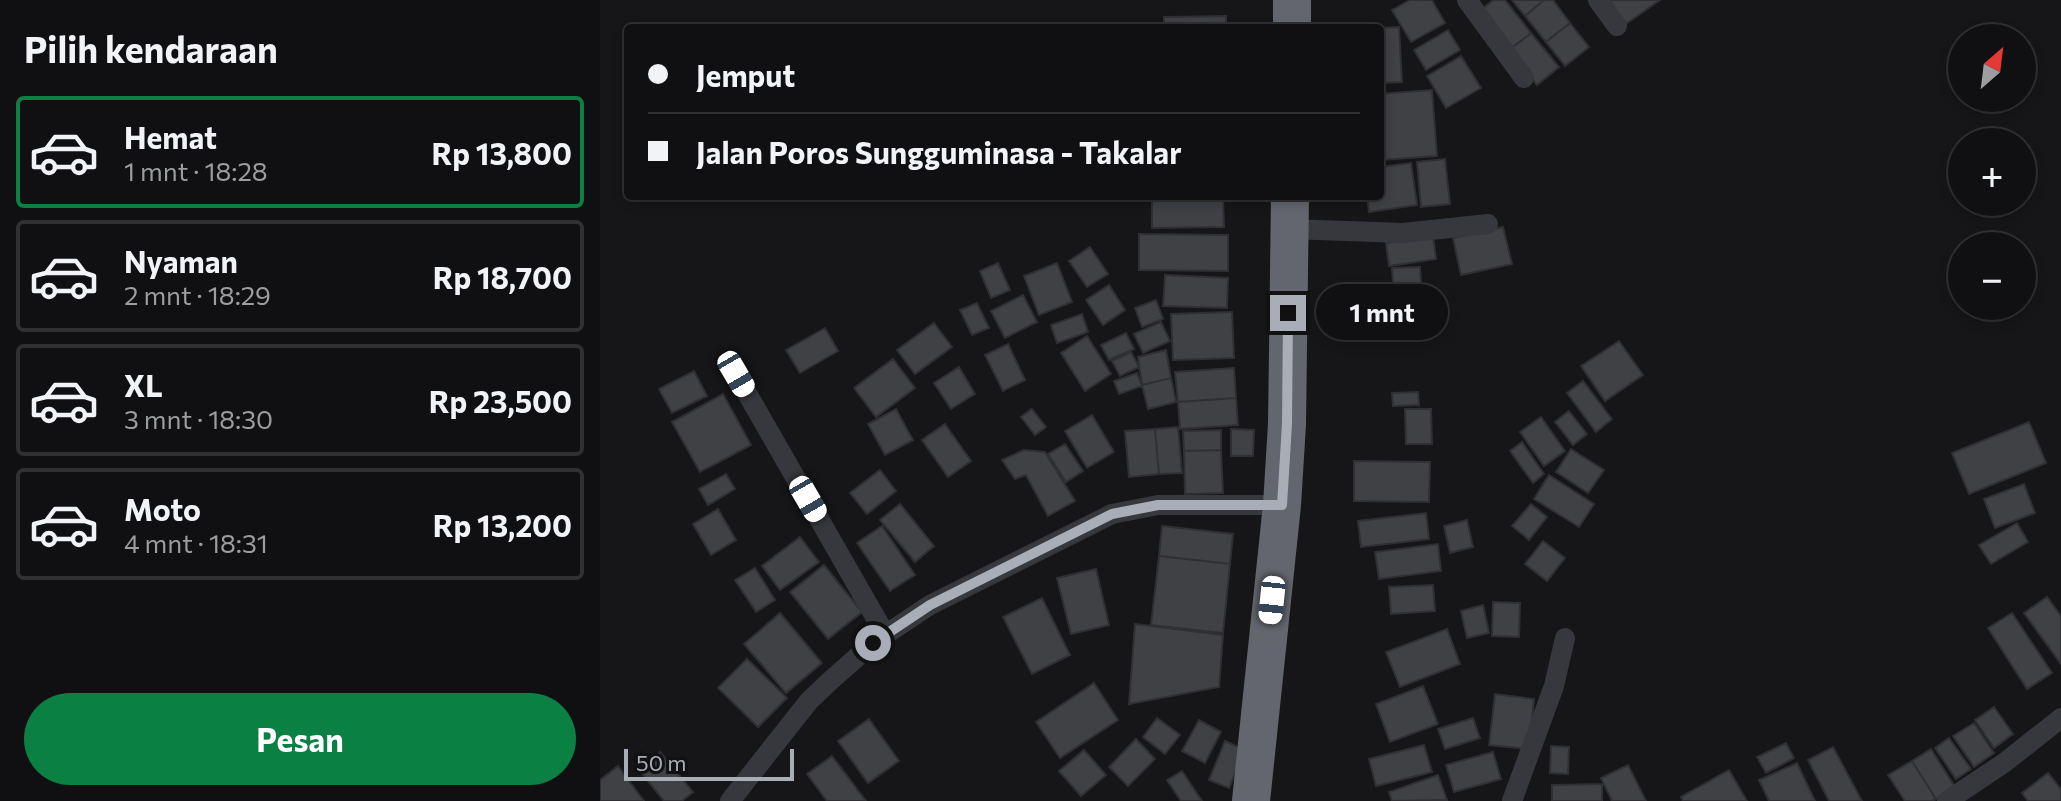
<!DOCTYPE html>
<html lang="id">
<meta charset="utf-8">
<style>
body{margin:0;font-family:Commissioner,sans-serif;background:#19191b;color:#f1f3f6;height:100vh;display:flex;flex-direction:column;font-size:30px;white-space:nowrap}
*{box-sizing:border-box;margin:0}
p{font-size:26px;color:#9c9d9f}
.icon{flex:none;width:44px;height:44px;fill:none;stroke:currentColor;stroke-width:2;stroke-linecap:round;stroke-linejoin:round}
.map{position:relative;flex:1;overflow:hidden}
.panel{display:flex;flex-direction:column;background:#101012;width:600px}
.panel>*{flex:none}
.hud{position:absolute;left:24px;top:24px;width:760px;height:176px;border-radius:8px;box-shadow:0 4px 12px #0003,0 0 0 2px #303032;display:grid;align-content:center;height:176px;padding:0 24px;background:#101012}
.needle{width:52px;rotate:28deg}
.controls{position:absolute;left:1348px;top:24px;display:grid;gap:16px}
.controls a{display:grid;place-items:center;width:88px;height:88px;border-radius:50%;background:#101012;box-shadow:0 4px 12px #0003,0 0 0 2px #303032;font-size:40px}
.scale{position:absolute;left:24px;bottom:20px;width:170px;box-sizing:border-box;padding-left:8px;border:4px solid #a8adb8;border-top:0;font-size:22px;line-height:28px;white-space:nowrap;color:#a8adb8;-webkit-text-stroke:6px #111113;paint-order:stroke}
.end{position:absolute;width:36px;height:36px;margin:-18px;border:10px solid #a8adb8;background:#111;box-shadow:0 0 0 4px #111}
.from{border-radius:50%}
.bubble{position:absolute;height:56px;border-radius:28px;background:#101012;box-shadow:0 4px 12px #0003,0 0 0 2px #303032;font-size:26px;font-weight:700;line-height:56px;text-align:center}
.car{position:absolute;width:24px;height:48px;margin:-24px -12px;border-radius:10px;box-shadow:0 0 6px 2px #0007;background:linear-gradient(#fff 24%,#345 0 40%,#fff 0 76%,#345 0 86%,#fff 0)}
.hud b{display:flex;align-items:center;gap:28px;height:76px;font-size:30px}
.hud b+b{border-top:2px solid #303032}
.hud i{width:20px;height:20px;background:#f1f3f6}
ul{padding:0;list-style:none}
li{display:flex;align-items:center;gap:24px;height:112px;margin:0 16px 12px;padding:0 8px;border:4px solid #303032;border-radius:8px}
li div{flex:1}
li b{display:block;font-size:30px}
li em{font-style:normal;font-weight:700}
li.active{border-color:#0b8043}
li>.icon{width:72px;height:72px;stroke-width:1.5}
h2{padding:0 24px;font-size:36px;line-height:96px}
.action{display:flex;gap:16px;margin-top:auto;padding:16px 24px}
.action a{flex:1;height:92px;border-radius:48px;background:#0b8043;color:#fff;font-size:32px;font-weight:700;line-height:92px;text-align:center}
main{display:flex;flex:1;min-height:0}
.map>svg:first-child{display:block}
.building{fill:#404145;stroke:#303034;stroke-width:2}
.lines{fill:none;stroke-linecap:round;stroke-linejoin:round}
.street{stroke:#37383d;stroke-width:20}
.highway{stroke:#63666e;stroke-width:38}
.route{stroke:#a8adb8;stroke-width:10}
</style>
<main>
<section class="panel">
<h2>Pilih kendaraan</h2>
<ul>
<li class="active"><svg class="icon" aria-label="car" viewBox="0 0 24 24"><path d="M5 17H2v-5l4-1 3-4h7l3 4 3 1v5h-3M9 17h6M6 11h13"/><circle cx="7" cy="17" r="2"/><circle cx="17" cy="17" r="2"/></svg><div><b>Hemat</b><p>1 mnt · 18:28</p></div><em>Rp 13,800</em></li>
<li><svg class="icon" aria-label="car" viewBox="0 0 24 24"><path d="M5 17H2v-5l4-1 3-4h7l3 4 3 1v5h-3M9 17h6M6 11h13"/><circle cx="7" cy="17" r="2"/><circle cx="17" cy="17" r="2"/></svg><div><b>Nyaman</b><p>2 mnt · 18:29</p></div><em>Rp 18,700</em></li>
<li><svg class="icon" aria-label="car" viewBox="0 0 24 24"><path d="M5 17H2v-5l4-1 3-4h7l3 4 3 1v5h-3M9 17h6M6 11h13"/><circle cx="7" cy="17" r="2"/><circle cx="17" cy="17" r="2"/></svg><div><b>XL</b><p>3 mnt · 18:30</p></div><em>Rp 23,500</em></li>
<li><svg class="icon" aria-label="car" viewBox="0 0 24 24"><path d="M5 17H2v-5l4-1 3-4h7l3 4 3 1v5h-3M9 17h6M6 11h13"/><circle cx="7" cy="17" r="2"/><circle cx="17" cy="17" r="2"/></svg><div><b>Moto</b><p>4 mnt · 18:31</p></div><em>Rp 13,200</em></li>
</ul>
<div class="action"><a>Pesan</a></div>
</section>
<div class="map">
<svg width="1461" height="801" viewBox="0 0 1461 801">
<rect width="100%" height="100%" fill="#161618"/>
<!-- building -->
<path class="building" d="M810,0H832L845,23L811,42L792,10Z
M893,0H905L931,33L909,50L879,12Z
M912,0H944L925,16Z
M944,0H953L970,23L946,42L925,16Z
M1001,0H1060L1020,28Z
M626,16V28H564V17Z
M970,23L989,47L965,66L946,42Z
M799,27L802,82L780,83V28Z
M848,30L860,50L826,70L814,50Z
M931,33L959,67L937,85L909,50Z
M861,56L881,88L846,108L827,76Z
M832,90L837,156L780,160V94Z
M845,159L850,204L821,207L817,162Z
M811,163L817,205L769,212L767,196H780V167Z
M552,196H623L624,227L552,228Z
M903,227L912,264L861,275L853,238Z
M539,234L628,235V271L539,270Z
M833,236L836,259L789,266L786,243Z
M490,247L508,274L487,287L469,261Z
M398,263L410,290L391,298L380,271Z
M457,263L472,302L439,315L424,276Z
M820,267L821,283L793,284L792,268Z
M565,275L628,278L627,308L563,306Z
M509,285L525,310L503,325L486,300Z
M423,295L437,322L405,338L391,311Z
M556,300L563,319L542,327L535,308Z
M377,303L389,328L372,335L360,310Z
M632,312L634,358L573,360L571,314Z
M482,314L488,332L457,343L451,325Z
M561,322L570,341L543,353L534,334Z
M334,323L352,347L315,374L297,350Z
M225,328L238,351L200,373L186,350Z
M526,333L534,349L509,360L501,345Z
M487,336L511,374L485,391L461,353Z
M1019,341L1043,375L1005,401L981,366Z
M408,344L425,380L403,391L385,355Z
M566,350L571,378L542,385L538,357Z
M531,352L539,367L520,376L512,361Z
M293,359L315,388L276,417L254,388Z
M359,367L375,394L351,409L334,383Z
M634,368L636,398L578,402L575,372Z
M94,371L107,396L72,413L59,389Z
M537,373L542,386L519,394L514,381Z
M571,378L576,402L548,409L542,385Z
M983,381L1012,419L996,432L967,393Z
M818,392L819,405L793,406L792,393Z
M123,394L151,445L100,472L72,422Z
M636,398L638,425L580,429L578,402Z
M296,409L313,440L285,455L268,424Z
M432,409L446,427L435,435L421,417Z
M805,409H831L832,444H806Z
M969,411L987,434L973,445L955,422Z
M492,415L514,452L487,468L465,431Z
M941,417L965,451L944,466L920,432Z
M1429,422L1446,463L1369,494L1352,453Z
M345,424L371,461L348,477L322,440Z
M578,427L582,473L559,474L555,429Z
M555,429L559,474L529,477L525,431Z
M631,429L654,430L653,456H631Z
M621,430V450L584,451L583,431Z
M922,442L944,474L933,483L910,451Z
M465,444L483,471L466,482L448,454Z
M971,449L1004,470L988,493L956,472Z
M424,450L445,452L475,501L448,516L426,475L415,479L402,460Z
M621,450L623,493L585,494L584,451Z
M754,461L830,462L829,502L754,501Z
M280,470L296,491L267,514L250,493Z
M126,474L135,489L108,505L99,489Z
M949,475L994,504L979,527L934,499Z
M1424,484L1435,513L1395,528L1384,499Z
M300,504L334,546L315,562L280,520Z
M931,504L947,517L929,540L912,526Z
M118,509L136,540L111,555L93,524Z
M826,513L829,539L761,547L758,521Z
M867,520L873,547L850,553L844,526Z
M1417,523L1428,542L1391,564L1379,545Z
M282,526L315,575L290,591L257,543Z
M562,526L633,534L630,564L559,556Z
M200,537L219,562L180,590L162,566Z
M943,541L965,558L947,581L925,564Z
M838,544L841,571L779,579L775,552Z
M559,556L630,564L623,633L551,625Z
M224,565L262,612L228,639L190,592Z
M155,568L175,600L156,612L135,580Z
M496,569L509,625L471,634L457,578Z
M833,585L835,611L791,614L789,587Z
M1447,597L1461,616V664L1424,613Z
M442,598L470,655L432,674L403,617Z
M893,602L920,603L919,637L892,636Z
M883,605L889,633L867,638L861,611Z
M180,613L222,663L186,693L144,644Z
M1412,613L1452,673L1427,689L1388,628Z
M535,624L623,635L619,687L529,704Z
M847,629L860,664L800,687L786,652Z
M147,659L187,698L158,727L118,688Z
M494,683L518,720L460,758L436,722Z
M823,686L838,724L790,742L776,704Z
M895,694L934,699L929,749L889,745Z
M1394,707L1413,734L1394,748L1375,720Z
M557,718L580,735L565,754L543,737Z
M873,718L880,738L845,749L838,729Z
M269,719L299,761L268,783L238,741Z
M599,720L621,732L605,763L582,751Z
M1374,723L1394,753L1374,767L1353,736Z
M1349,738L1371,769L1356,779L1335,748Z
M536,739L555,759L528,786L509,767Z
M625,741L645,750L629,788L609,780Z
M1186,743L1194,758L1166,773L1157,757Z
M824,745L832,772L776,786L769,759Z
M951,746L969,747L968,774L950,773Z
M1233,747L1262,801H1229L1208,760Z
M1331,749L1355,787L1336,799L1312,761Z
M484,750L506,775L481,796L459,771Z
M60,752L93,792L82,801H64L39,770Z
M893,752L901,779L854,792L846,765Z
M232,756L266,801H227L207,774Z
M1312,761L1336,799L1332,801H1305L1288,775Z
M1197,763L1215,801H1169L1159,780Z
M1028,765L1046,801H1012L1001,778Z
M18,766L44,801H0V780Z
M1129,770L1147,801H1083L1081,797Z
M582,771L602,801H581L567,780Z
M1448,773L1461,789V801H1428L1422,793Z
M838,775L847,800L792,801L789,792Z
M1002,784V801H952V785Z"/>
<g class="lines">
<!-- street -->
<path class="street" d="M867,0L924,78
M998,0L1017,26
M689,229L803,233L888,224
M136,374L285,634
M130,801L209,701L230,681L273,643L330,605L512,514L558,505H682
M912,801L954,686L965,638
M1347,801L1404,763L1461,718"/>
<!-- highway -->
<path class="highway" d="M692,28V0
M651,801L682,505L687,424L690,196"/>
</g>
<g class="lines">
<!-- route -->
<path class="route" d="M273,643L330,605L512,514L558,505H682L687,424L688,313"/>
</g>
</svg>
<div class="controls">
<a><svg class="needle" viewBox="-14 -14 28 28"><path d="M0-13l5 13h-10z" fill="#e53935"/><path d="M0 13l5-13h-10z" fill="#9c9d9f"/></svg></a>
<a>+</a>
<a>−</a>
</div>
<div class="scale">50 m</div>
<i class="end from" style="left:273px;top:643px"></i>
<i class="end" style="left:688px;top:313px"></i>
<div class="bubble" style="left:716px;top:284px;width:132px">1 mnt</div>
<i class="car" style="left:136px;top:374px;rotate:150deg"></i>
<i class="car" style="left:208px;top:499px;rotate:150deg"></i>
<i class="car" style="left:672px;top:600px;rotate:186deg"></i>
<div class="hud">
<b><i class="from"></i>Jemput</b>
<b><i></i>Jalan Poros Sungguminasa - Takalar</b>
</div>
</div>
</main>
